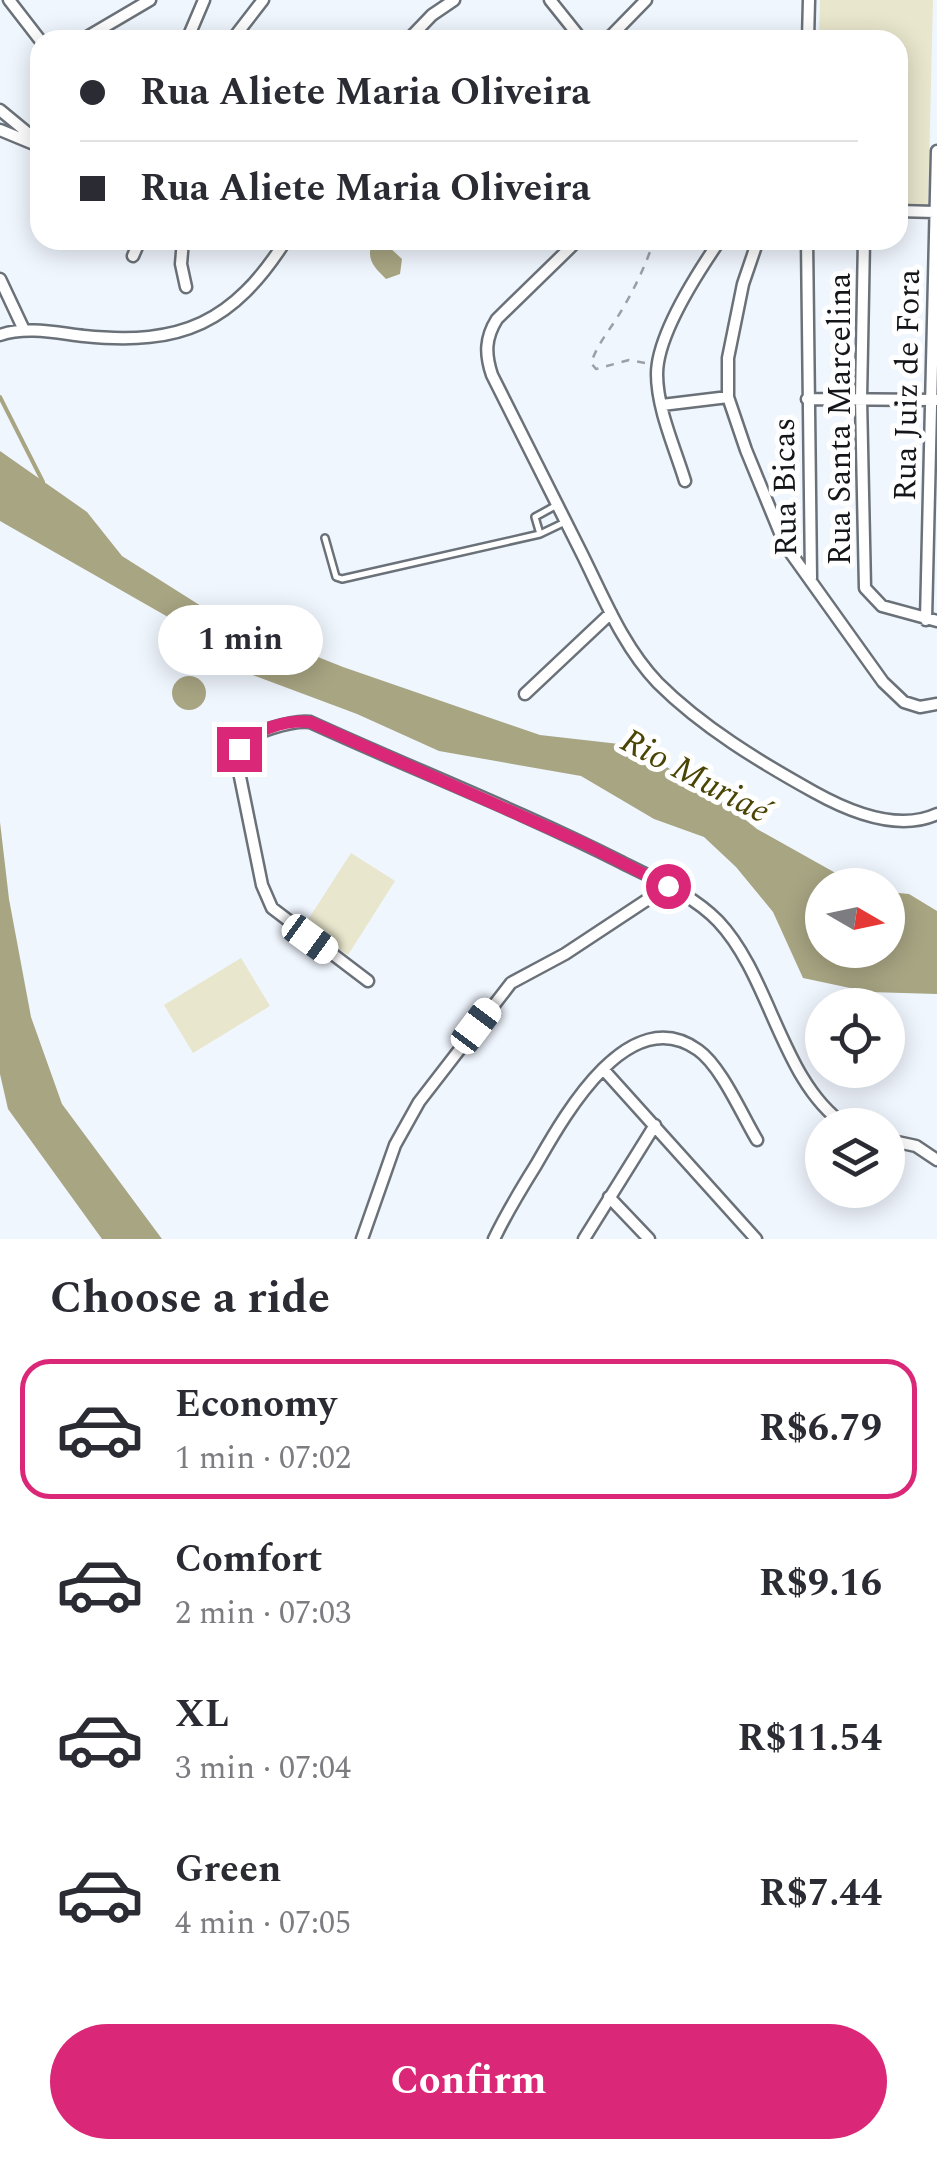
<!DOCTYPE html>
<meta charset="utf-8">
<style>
body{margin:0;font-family:Spectral,serif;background:#f2f2f3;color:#2b2b33;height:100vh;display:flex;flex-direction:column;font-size:38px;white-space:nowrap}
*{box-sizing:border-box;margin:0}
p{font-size:32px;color:#7c7c81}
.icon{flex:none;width:55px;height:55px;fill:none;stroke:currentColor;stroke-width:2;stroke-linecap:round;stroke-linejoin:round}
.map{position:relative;height:1239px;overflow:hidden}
.panel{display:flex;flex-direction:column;background:#fff;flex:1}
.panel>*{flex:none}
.banner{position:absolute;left:30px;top:30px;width:878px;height:220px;border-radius:30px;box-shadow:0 5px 25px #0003;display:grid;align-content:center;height:220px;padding:0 50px;background:#fff}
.needle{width:65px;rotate:99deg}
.fabs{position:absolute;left:805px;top:868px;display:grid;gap:20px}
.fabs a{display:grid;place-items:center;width:100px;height:100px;border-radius:50%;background:#fff;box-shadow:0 5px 25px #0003;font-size:50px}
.end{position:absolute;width:45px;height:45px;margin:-22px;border:12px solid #db2777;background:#fff;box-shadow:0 0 0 5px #fff}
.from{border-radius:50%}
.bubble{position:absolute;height:70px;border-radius:35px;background:#fff;box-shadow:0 5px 25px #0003;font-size:32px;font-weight:700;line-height:70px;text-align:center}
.car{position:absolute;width:30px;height:60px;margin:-30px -15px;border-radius:12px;box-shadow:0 0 8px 2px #0007;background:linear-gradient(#fff 24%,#345 0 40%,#fff 0 76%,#345 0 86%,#fff 0)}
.banner b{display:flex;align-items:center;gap:35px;height:95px;font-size:38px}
.banner b+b{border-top:2px solid #e1e1e2}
.banner i{width:25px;height:25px;background:#2b2b33}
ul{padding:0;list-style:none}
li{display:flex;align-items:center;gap:30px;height:140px;margin:0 20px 15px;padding:0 30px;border:5px solid transparent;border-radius:30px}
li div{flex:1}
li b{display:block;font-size:38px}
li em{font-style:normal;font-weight:700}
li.current{border-color:#db2777}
li>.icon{width:90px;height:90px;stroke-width:1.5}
h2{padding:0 50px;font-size:45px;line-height:120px}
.button{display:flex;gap:20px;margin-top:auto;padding:20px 50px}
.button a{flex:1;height:115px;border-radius:60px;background:#db2777;color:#fff;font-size:40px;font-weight:700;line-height:115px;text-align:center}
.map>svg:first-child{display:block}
.green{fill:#e8e6cc}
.water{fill:#a8a583}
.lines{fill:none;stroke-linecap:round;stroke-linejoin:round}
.stream{stroke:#a8a583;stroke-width:4}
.lane-casing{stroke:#6b7178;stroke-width:10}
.street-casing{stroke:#6b7178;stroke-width:15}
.path{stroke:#9ba0a6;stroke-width:2.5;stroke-dasharray:8 8;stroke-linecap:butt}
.lane{stroke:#fff;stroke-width:5}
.street{stroke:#fff;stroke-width:10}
.route{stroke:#db2777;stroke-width:12}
.labels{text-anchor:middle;stroke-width:10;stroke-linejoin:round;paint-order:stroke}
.street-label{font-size:32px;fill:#141619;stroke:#fff}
.water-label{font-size:35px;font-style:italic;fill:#4a4405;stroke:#fff}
</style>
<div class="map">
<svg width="937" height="1239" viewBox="0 0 937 1239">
<rect width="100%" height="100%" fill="#f0f6fe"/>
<!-- green -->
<path class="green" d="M820,0H933L928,206L898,205V40H819Z
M351,853L395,881L348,955L304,926Z
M241,958L270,1006L193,1053L164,1005Z"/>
<!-- water -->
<path class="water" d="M371,245L388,246L402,259L400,274L386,279C375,268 367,261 371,245Z
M0,451L87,512L122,556L220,618L343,667L540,735L628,745L712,793L757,829L857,885H822V950H888V892L909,894L937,911V994L869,992L803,978L773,912L736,867L704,837L654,819L581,776L439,751L357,714L247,673L175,621L0,521Z
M172 693a17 17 0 1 1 34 0a17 17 0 1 1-34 0Z
M0,822L9,899L31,1017L62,1104L162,1239H102L8,1109L0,1074Z"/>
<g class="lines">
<!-- stream -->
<path class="stream" d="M0,397L43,482"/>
<defs>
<path id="lane" d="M540,534L535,517L555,506
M325,538L336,577L342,579L540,534L563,523"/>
<path id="street" d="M9,0L40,40
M550,0L582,40
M82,40L150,0
M187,40L204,0
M232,40L263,0
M408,40L432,15L454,0
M607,40L646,0
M808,40L809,0
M0,110L40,143
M0,130L39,146
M898,211L935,212
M183,240L181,264L186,287
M578,240L497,319C485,338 485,354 492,375C522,434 551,493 581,552C603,596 623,647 658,683C702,727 760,762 814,792C848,811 898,832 937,814
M758,240L743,284L728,358V397L746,450L785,545L883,682L904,702L920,707L937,704
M807,240L811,578
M864,240L861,399L865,588L882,606L937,621
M133,256L140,240
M0,279L24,330
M0,335C27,326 57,333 84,336C182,346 233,323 286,240
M807,399L936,400
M662,405L728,397
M685,481C675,448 657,409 657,374C657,335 698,272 720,240
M926,620L937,151
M525,694L611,613
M368,981L272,908L262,885L237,762C238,758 239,749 241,746C248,732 294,720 310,722C413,769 520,811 621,862C654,879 692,894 718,921C771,977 781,1081 845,1125
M603,1069L756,1239
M888,1140L916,1146L937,1160
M609,1197L649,1239
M362,1239L395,1145L419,1102L511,983L565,954L668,886
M494,1239C506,1214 521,1189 536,1165C563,1118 628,1000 698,1050C721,1066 742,1115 757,1140
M584,1239L655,1125"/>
</defs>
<!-- lane casing -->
<use href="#lane" class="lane-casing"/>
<!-- street casing -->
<use href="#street" class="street-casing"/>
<!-- path -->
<path class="path" d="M645,363L629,360L596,369L591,363C597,346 605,336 615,321C631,296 645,268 654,240"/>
<!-- lane -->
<use href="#lane" class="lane"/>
<!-- street -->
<use href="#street" class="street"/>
</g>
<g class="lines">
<!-- route -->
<path class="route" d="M239,749C250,730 288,719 310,722L585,844L668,886"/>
</g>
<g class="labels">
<!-- street labels -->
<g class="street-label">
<text transform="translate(906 385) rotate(-89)" y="11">Rua Juiz de Fora</text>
<text transform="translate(839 419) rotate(-90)" y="11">Rua Santa Marcelina</text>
<text transform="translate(784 487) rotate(-91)" y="11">Rua Bicas</text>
</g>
<!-- water labels -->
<g class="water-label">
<text transform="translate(696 775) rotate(28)" y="12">Rio Muriaé</text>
</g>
</g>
</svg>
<div class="fabs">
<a><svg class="needle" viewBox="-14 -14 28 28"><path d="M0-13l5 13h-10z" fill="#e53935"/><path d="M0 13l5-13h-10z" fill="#7c7c81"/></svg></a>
<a><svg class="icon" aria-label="locate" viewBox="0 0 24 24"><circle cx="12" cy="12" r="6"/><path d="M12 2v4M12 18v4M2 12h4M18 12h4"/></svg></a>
<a><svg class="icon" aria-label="layers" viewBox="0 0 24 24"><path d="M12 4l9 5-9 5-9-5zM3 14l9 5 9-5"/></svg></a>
</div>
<i class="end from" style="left:668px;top:886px"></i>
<i class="end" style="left:239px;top:749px"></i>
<div class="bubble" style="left:158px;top:605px;width:165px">1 min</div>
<i class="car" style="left:310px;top:939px;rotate:126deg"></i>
<i class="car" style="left:476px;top:1026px;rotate:37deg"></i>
<div class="banner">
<b><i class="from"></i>Rua Aliete Maria Oliveira</b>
<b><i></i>Rua Aliete Maria Oliveira</b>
</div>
</div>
<section class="panel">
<h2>Choose a ride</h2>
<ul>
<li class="current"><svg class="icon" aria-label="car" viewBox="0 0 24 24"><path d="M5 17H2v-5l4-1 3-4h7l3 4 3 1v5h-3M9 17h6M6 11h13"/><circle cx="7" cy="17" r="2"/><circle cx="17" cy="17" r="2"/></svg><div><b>Economy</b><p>1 min · 07:02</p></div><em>R$6.79</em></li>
<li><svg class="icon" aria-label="car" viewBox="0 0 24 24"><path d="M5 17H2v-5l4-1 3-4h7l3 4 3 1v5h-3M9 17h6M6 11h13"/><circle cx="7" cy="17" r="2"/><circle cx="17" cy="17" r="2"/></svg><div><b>Comfort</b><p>2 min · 07:03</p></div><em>R$9.16</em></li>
<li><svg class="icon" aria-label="car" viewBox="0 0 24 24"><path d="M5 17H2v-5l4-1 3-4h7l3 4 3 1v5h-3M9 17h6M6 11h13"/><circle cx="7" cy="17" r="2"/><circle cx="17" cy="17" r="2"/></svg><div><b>XL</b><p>3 min · 07:04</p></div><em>R$11.54</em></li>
<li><svg class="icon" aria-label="car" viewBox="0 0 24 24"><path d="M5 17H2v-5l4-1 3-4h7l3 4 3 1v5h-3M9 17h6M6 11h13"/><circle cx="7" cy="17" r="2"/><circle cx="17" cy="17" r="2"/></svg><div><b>Green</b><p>4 min · 07:05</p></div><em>R$7.44</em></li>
</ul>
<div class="button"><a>Confirm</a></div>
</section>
